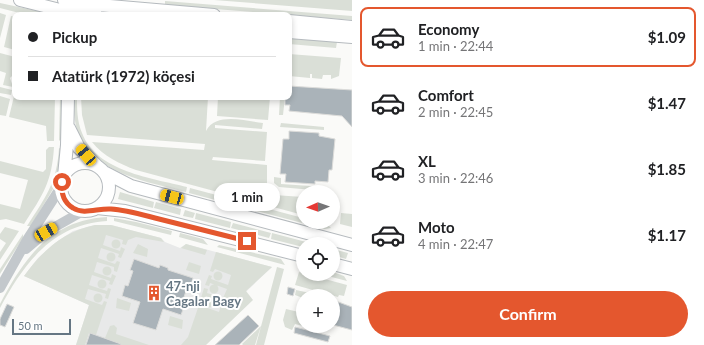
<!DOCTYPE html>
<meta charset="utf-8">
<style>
body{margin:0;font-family:Lato,sans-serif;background:#f2f2f2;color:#202124;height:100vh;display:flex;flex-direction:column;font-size:15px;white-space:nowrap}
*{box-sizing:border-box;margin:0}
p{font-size:13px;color:#757577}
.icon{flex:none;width:22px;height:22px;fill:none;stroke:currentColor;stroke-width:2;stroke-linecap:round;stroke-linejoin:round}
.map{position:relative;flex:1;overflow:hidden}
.details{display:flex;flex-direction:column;background:#fff;width:352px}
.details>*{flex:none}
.banner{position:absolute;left:12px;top:12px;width:280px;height:88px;border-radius:8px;box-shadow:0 2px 6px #0003;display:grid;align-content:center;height:88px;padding:0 16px;background:#fff}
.needle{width:26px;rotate:268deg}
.tools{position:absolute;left:296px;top:185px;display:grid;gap:8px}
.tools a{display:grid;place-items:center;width:44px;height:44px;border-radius:50%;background:#fff;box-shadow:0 2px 6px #0003;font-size:20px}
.scale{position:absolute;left:12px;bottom:10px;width:59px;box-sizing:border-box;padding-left:4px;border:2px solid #657683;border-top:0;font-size:11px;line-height:14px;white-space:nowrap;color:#657683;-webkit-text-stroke:3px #fff;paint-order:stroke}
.end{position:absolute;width:18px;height:18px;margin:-9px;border:5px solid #e4572e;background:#fff;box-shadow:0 0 0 2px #fff}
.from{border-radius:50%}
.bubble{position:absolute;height:28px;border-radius:14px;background:#fff;box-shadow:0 2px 6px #0003;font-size:13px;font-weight:700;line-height:28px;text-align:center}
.car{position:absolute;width:12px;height:24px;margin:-12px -6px;border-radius:5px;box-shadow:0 0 3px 1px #0007;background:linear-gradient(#f5c518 24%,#345 0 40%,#f5c518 0 76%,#345 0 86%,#f5c518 0)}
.banner b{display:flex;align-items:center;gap:14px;height:38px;font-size:15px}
.banner b+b{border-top:1px solid #e0e0e0}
.banner i{width:10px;height:10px;background:#202124}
ul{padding:7px 0 0;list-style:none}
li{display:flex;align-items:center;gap:12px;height:60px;margin:0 8px 6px;padding:0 8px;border:2px solid transparent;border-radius:8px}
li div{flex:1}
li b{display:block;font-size:15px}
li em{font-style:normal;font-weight:700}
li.on{border-color:#e4572e}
li>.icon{width:36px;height:36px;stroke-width:1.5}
.button{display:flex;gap:8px;margin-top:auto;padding:8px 16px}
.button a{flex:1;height:46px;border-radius:24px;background:#e4572e;color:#fff;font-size:16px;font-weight:700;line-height:46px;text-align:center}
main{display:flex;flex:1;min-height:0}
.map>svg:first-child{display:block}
.built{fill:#e8e9e9}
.green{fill:#dadfd7}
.building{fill:#aab3b9;stroke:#dcdcda}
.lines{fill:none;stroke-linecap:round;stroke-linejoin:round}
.major-casing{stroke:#b5babe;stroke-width:14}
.minor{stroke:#c3c8cc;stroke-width:10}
.major{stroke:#fff;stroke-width:12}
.route{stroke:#e4572e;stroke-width:5}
.labels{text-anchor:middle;stroke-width:4;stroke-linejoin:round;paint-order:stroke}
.poi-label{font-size:13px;font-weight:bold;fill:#657683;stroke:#fff;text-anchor:start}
</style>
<main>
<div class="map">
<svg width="352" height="345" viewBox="0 0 352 345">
<rect width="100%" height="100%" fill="#fafaf8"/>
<!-- built -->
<path class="built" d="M95,225H111L161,238L165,242L180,248L186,244L272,267L190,345H76L89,305L24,276L38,258L55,243L73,231Z"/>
<!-- green -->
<path class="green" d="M214,0H352V11Z
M165,1L352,16V20L165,5Z
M0,3L56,15H27L0,8Z
M0,13L6,15L0,38Z
M11,16L15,17V50L4,47Z
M289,38L337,42L336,48L289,44Z
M0,53L15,57V73L10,78L13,87L3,85L6,73L0,71Z
M289,54L341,58L339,76L331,79V75H323L322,79L312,78V74H310V78L289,76Z
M0,87L12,90L11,95L0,93Z
M15,92V97H55L54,141H47L46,126L9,117Z
M0,96L10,99L6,116L0,115Z
M60,97H63L61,139L59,141Z
M73,97H77C77,109 77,121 82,133C97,172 152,178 187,187L186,192C149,182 94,174 78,133C74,122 74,110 73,97Z
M81,97H208L206,131C216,112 245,121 263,123L262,129L215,125V128L267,132L265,161L213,157L212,160L267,165V190L274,195L303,197V215L136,170C120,164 103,156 92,142L204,150L205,144L87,135L82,115Z
M218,97H270L268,120L217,116Z
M280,97H285L283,115H279Z
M281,123L324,127V130L280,127Z
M49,147H54C52,182 43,195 24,224L6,219L0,220V204L20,209L28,180L0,173V161L43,172L46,169V150Z
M59,148L61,149L56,184L31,226H27C45,198 57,183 59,148Z
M274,177L281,178V184L325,187L324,191L279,187L274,183Z
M190,188L303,218V222H317L328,225L331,228L325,229L189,193Z
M120,192L154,202L153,208L118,199Z
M156,202L181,209L180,215L154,208Z
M185,210L195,213L193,218L183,216Z
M196,213L231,222L230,228L195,219Z
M341,213L352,214V227L340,224Z
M107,217V221C53,224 24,263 0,308V304C24,258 51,220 107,217Z
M114,218L136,222L172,231L171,235L114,221Z
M233,223L271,233L269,238L231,228Z
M95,225H111L161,238L164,242L136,237L128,240L126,245L122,244L123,240L106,235L103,245L120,251L121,247L125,249L121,258L118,257L119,254L101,248L98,258L115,264L117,261L120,262L117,272L114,271V267L97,262L94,272L111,278L112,274L116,276L112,285L109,284L110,281L92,275L89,285L107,291L108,288L111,289L108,299L105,298L106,294L88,289L85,299L102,305L104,301L107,302L96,335L89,333L85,345H76L89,305L24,276C42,251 64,231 95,225Z
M5,227L19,231L0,260V252L6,243L0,239V234Z
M180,233L203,239L208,245L179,237Z
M272,233L310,243V244H303V247L271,239Z
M23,234V238L0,274V269Z
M111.5 244a4.5 4.5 0 1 1 9 0a4.5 4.5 0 1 1-9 0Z
M138,244L148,249L147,257L133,253Z
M186,244L207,250L205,255L181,248Z
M219,245L281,259L285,265L217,247Z
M333,249L348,253L346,259L333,255Z
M216,252L272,267L246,291L253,300L206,345H181L188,337L200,302L203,303L202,306L219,312L222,302L206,296L204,299L201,298L204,288L208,289L207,293L223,298L227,289L210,283L209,286L205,285L209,275L212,276L211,279L228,285L231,275L215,269L213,272L210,271Z
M106.5 257a4.5 4.5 0 1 1 9 0a4.5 4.5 0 1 1-9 0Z
M189,262L201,266L199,274L186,270Z
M102.5 271a4.5 4.5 0 1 1 9 0a4.5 4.5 0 1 1-9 0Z
M277,267L284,269L264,345H256Z
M213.5 276a4.5 4.5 0 1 1 9 0a4.5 4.5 0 1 1-9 0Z
M299,272L347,285L344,296L339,295L338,297L295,285Z
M333,272L344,276L347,281L320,274H333Z
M97.5 284a4.5 4.5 0 1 1 9 0a4.5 4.5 0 1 1-9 0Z
M209.5 289a4.5 4.5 0 1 1 9 0a4.5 4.5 0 1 1-9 0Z
M296,290L310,293L309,296H303V298L295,295Z
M93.5 298a4.5 4.5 0 1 1 9 0a4.5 4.5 0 1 1-9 0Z
M117,298L131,303L129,311L116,308Z
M204.5 303a4.5 4.5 0 1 1 9 0a4.5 4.5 0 1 1-9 0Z
M286,309L303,313V318L300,317L298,320L300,323L303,322V326L295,324L292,330L285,327L283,320Z
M170,316L183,320L182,329L168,325Z
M114,325L117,328L116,334L149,345H112L113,341L105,338L110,326Z
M261,326L255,345H243L242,344Z"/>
<!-- building -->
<path class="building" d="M289,86L352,90V127L342,116L289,111L290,105H285V97H289Z
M289,131L319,133V136L335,139L332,170H329L328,182L315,181V184L285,182L286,174H280L283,139H289Z
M134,259L159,268L160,265L168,268V270L193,278L190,289L187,288L182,303L185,304L181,315L163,309L156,330L133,323L140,302L122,296L125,285L128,286L133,271L130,270Z
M288,287L295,289L293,296L287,294Z
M333,300L352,307V330L333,325Z
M7,304L14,307L5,327L0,325V319Z
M248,315L259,326L239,345H215Z
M295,327L330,336L328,342L294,333Z
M90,333L121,344V345H86Z"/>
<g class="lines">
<defs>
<path id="major" d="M20,0L72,13L96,15
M64,0L75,3L214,15
M289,21L352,27
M289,32L352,37
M69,128L79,148L97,166
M61 187a24 24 0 1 1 48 0a24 24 0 1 1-48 0Z
M104,172L131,186L352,245
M64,176L67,145L68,97
M97,208L125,211L303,256
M333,264L352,269"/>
</defs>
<!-- major casing -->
<use href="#major" class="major-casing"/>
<!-- minor -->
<path class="minor" d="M26,249L46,232L83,211
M0,288L27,240L61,187"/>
<!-- major -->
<use href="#major" class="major"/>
</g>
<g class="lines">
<!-- route -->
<path class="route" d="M62,182C61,192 63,202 73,208C84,215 98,208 111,209C127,210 143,215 159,219C188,226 218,234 247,241"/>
</g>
<!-- icons -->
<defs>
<symbol id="building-bare" viewBox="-9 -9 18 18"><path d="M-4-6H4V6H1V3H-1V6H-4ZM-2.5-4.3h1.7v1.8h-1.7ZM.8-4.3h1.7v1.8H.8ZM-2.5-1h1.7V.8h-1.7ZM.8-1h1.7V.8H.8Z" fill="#e4572e" stroke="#fff" stroke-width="2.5" paint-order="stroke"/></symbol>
</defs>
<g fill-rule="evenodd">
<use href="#building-bare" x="143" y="282" width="22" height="22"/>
</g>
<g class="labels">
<!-- poi labels -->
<g class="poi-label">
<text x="166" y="291">47-nji<tspan x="166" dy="15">Cagalar Bagy</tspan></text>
</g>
</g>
</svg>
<div class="tools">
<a><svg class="needle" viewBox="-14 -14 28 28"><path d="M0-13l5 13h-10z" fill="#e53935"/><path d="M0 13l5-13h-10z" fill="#757577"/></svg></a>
<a><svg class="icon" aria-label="locate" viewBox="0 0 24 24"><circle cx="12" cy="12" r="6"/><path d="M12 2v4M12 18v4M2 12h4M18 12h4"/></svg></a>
<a>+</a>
</div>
<div class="scale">50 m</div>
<i class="end from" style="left:62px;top:182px"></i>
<i class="end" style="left:247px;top:241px"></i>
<div class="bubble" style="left:214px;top:183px;width:66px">1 min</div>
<i class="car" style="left:86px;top:155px;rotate:320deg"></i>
<i class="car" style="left:172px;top:197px;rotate:285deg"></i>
<i class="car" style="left:46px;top:232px;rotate:60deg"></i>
<div class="banner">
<b><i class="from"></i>Pickup</b>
<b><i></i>Atatürk (1972) köçesi</b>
</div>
</div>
<section class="details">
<ul>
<li class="on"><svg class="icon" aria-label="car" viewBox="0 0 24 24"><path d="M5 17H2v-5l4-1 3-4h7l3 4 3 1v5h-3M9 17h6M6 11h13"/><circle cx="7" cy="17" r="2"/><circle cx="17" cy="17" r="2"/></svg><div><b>Economy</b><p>1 min · 22:44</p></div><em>$1.09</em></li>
<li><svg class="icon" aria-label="car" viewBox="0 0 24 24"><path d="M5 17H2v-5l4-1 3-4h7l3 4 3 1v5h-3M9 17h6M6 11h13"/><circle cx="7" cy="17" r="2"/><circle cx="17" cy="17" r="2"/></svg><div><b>Comfort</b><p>2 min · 22:45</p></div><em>$1.47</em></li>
<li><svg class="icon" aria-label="car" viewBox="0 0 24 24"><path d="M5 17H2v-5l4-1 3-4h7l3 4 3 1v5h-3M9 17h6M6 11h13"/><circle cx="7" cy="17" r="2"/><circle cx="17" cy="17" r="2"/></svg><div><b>XL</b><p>3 min · 22:46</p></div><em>$1.85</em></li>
<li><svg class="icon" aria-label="car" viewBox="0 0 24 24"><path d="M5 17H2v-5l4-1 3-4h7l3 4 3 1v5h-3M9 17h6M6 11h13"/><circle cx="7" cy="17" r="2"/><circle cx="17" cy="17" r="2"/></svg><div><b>Moto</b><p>4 min · 22:47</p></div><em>$1.17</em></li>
</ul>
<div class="button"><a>Confirm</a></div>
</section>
</main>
